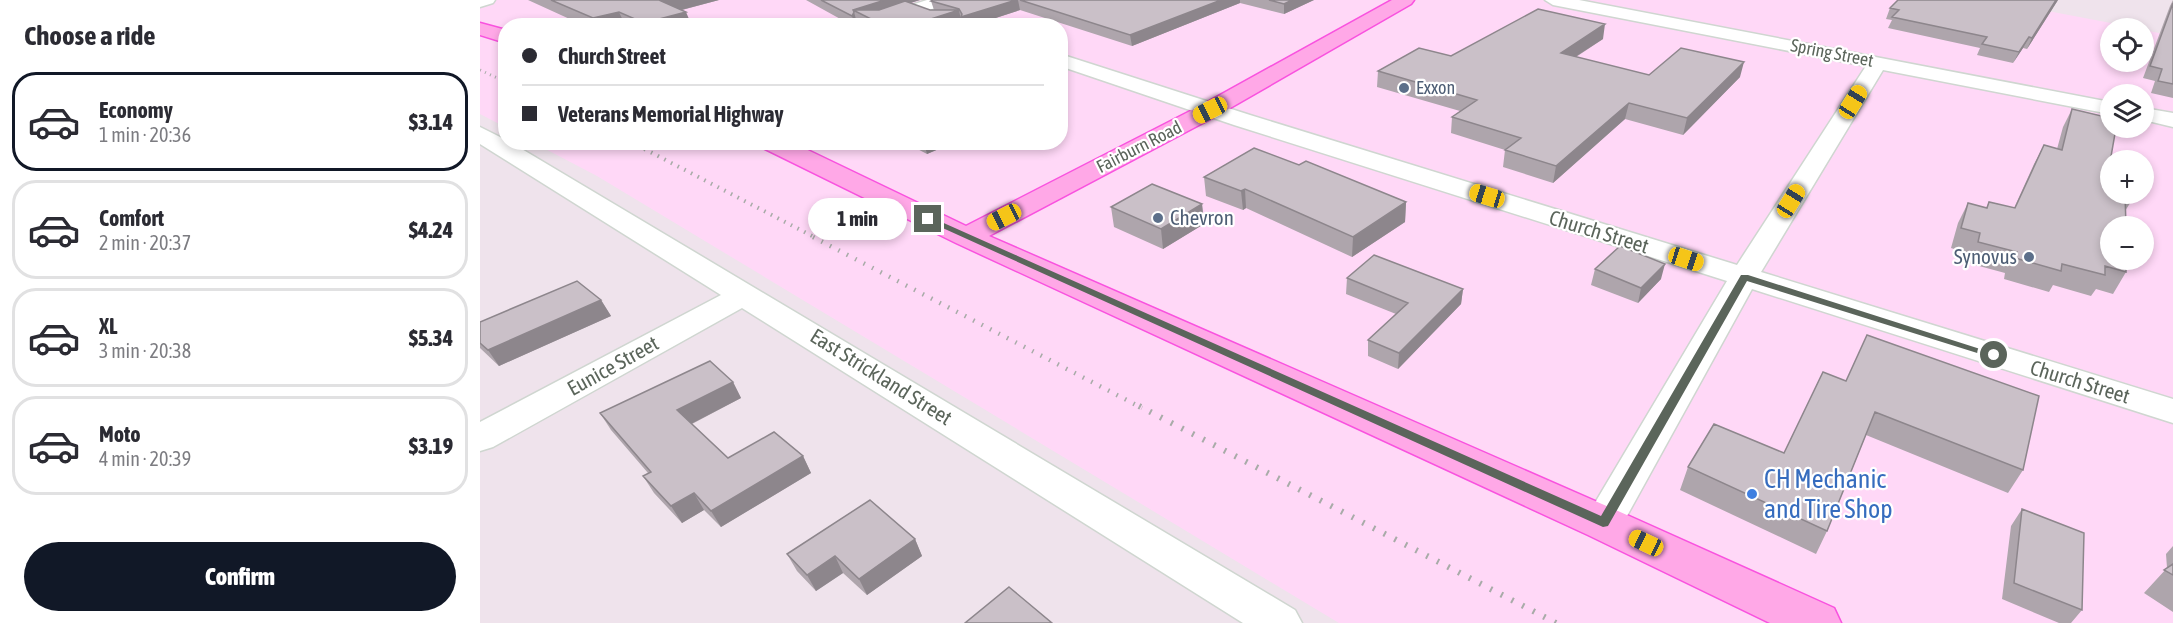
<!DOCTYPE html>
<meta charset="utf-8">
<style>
body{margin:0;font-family:"Asap Condensed",sans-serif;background:#f2f2f3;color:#2b2b33;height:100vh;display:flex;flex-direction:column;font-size:22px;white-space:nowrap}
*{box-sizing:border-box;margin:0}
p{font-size:20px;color:#7c7c81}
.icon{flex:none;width:33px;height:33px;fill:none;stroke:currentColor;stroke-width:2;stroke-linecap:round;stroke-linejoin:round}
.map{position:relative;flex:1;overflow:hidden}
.details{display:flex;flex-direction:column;background:#fff;width:480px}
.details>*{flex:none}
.top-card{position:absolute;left:18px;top:18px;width:570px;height:132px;border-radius:24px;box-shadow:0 3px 9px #0003;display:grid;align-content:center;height:132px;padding:0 24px;background:#fff}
.fabs{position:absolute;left:1620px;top:18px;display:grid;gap:12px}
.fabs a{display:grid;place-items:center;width:54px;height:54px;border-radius:50%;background:#fff;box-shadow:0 3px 9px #0003;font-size:30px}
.end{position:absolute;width:27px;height:27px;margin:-14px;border:8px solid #5b655b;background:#fff;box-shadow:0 0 0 3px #fff}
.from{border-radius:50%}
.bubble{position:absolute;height:42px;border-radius:21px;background:#fff;box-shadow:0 3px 9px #0003;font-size:20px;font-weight:800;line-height:42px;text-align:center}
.car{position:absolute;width:18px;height:36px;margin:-18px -9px;border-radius:8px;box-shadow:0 0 4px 2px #0007;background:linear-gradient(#f5c518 24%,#345 0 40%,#f5c518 0 76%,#345 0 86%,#f5c518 0)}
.top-card b{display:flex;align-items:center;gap:21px;height:57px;font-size:22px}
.top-card b+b{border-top:2px solid #e1e1e2}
.top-card i{width:15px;height:15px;background:#2b2b33}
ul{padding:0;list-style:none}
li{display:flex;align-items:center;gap:18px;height:99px;margin:0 12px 9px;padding:0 12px;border:3px solid #e1e1e2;border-radius:24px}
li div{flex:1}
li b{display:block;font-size:22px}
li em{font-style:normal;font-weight:800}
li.on{border-color:#111827}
li>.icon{width:54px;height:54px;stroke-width:1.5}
h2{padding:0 24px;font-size:27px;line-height:72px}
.action{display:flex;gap:12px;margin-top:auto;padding:12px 24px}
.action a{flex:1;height:69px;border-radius:36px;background:#111827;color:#fff;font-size:24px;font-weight:800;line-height:69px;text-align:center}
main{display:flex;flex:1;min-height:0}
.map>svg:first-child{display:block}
.commercial{fill:#ffd8f7;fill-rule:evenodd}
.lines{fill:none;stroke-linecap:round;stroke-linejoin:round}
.minor-casing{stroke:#cfd6d0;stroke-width:3}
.primary-casing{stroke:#f952df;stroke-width:3}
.minor{fill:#fff;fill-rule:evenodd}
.primary{fill:#ffa8e7;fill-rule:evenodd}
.rail-far3{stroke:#a8aba8;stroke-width:3;stroke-dasharray:1 4.5;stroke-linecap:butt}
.rail-far2{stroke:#a8aba8;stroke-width:4;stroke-dasharray:1.5 6;stroke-linecap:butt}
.rail-far1{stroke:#a8aba8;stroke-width:4.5;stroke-dasharray:1.5 8;stroke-linecap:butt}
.rail{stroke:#a8aba8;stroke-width:6;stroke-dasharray:2 10;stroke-linecap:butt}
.wall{fill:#aea5ac}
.shaded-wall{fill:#8d868c}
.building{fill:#cac0c8;stroke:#8d868c;stroke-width:1.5}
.route{fill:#5b655b}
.service-dot{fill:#5c6f8a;stroke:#fff;stroke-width:2}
.shop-dot{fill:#3f7fe0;stroke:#fff;stroke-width:2}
.labels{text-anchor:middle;stroke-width:4.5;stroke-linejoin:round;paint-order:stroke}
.far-street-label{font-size:18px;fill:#5b655b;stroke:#fff}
.far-service-label{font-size:18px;fill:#4e5e75;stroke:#fff;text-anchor:start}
.service-label{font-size:21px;fill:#4e5e75;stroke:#fff;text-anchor:start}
.street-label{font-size:21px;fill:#5b655b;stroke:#fff}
.near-shop-label{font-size:26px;fill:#366cbe;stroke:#fff;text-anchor:start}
</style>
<main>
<section class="details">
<h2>Choose a ride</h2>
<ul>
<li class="on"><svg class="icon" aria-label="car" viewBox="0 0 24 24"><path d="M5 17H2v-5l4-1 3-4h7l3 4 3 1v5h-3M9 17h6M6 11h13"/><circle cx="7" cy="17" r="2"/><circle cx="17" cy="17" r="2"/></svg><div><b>Economy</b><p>1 min · 20:36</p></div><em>$3.14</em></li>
<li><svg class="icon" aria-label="car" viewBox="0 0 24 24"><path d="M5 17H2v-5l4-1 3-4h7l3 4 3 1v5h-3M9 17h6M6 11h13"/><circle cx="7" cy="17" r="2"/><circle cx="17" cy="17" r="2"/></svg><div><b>Comfort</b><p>2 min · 20:37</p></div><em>$4.24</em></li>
<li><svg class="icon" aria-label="car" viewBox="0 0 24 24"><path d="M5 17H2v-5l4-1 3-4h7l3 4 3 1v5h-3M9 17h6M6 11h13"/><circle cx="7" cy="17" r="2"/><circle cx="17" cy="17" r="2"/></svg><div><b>XL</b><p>3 min · 20:38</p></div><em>$5.34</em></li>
<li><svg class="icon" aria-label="car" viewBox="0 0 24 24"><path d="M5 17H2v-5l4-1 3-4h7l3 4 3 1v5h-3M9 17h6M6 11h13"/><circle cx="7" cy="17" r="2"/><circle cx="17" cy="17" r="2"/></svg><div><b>Moto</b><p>4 min · 20:39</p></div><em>$3.19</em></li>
</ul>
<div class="action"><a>Confirm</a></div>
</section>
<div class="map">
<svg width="1693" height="623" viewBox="0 0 1693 623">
<rect width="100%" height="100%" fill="#efe3ec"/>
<!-- commercial -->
<path class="commercial" d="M9,0H1510L1657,28H1630V62H1664V30L1693,36V623H859L117,176L54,143L580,142V26H26L25,127L0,114V2ZM1630,94H1664V128H1630ZM1630,160H1664V194H1630ZM1630,226H1664V260H1630Z"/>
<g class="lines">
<defs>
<path id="minor" d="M0,0H15L13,3L0,7Z
M447,0H471L469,3L404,26H377L379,22Z
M1065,0H1099L1630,102V114L1403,70L1281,272L1693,399V423L1272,289L1137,534L1123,538L1109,534L1103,523L1247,281L754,125L580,66V54L770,115L1257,265L1386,66L1073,5Z
M1664,108L1693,113V127L1664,120Z
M0,127L26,140V142H30L815,610L822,623H763L262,308L13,447L0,451V422L241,295L0,144Z"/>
<path id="primary" d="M912,0H934L931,4L738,115L509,236L1138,511L1354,608L1361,623H1290L1108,535L476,243L281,147L278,142H311L486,226L722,105Z
M0,23L26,30V43L0,35Z"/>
</defs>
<!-- minor casing -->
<use href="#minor" class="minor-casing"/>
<!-- primary casing -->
<use href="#primary" class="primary-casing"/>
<!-- minor -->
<use href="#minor" class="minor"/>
<!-- primary -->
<use href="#primary" class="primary"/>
<!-- rail-far3 -->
<path class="rail-far3" d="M0,70L26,82"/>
<!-- rail-far2 -->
<path class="rail-far2" d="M151,142L336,238"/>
<!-- rail-far1 -->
<path class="rail-far1" d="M333,237L662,408"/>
<!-- rail -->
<path class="rail" d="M659,406L1076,623"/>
</g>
<!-- wall -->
<path class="wall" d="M48,0H239L202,10L212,26H105Z
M326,0H440L430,3L450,10H454L451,1L453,0H834L804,14L760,3L652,46L540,10L491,26H483L481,20L482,26H378L377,23L375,26H373Z
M1578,0L1547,49L1543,48L1533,63L1497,55L1500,48L1408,28L1412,20L1406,19L1410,8Z
M1693,0V98L1671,93L1675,81L1663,78L1690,6Z
M1123,39L1096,57L1169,75L1260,77L1203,135L1145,119L1073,183L1023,167L1025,150L971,133L972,117L980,111L897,87L898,71L971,56Z
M1592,109L1630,162L1655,194L1654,197L1645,211L1646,272L1633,294L1616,289L1611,296L1573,285L1569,292L1524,279L1525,273L1488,263L1490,254L1471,248L1478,223L1488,203L1506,208L1509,202L1534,208L1554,164L1564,145L1577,149L1583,127Z
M424,142H475L447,154Z
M819,165L926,202L925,222L872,257L766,208L763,210L726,196L724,177Z
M722,204L724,224L683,249L634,227L631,207Z
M1115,269L1181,279L1158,303L1111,285Z
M867,278L983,289L981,304L918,369L888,356V340L916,314L866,294Z
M121,300L131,316L19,366L0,348V322Z
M1343,372L1543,470L1528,493L1386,435L1347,531L1336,554L1200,490L1208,467L1304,453Z
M253,382L261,398L212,424L248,458L323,456L331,473L241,527L224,510L202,523L174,493L163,476L168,473L131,430L120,413Z
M1542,509L1602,610L1591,623H1579L1522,599L1531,526Z
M435,539L442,556L387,595L363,573L336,591L317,571L307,554Z
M1693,546V612L1664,593L1687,568L1686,554Z"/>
<!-- shaded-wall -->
<path class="shaded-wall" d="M185,0H239L186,14L181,1Z
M405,0H440L387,17L375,9Z
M536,0H538L540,10L491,26H483L481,17Z
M741,0H760V3L652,46L650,35Z
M812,0H834L804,14V4Z
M1576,0H1578L1547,49L1552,38Z
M479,10L482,26H439L438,23Z
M139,12L145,25L116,26L113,18Z
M206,12L212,26H165L164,23Z
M374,12L377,23L375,26L372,16Z
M1125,24L1123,39L1078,68L1081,53Z
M1549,37L1543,48L1533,63L1539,52Z
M1264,62L1260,77L1203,135L1207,118Z
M581,77L585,97L580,99Z
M1149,103L1145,119L1073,183L1076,166Z
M444,142H475L447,154Z
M765,189L766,208L763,210L761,191Z
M926,202L925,222L872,257L873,237Z
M722,204L724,224L683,249L681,229Z
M1185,264L1181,279L1158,303L1161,288Z
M983,289L981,304L918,369L919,353Z
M121,300L131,316L19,366L8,350Z
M253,382L261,398L207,426L197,410Z
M323,456L331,473L241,527L231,511Z
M214,493L224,510L202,523L191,506Z
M435,539L442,556L387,595L379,579Z
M355,556L363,573L336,591L327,575Z"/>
<!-- building -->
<path class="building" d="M71,0H185L181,1L206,12L164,23L139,12L113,18Z
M341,0H405L373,10L374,12L372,16Z
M453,0H536L481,17L482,14L479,9L451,1Z
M540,0H741L650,35Z
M789,0H812L804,4Z
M1418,0H1576L1552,38L1549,37L1539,52L1502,44L1507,37L1412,17L1419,10L1410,8Z
M425,1L450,10H479L438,23L445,26H397L401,24L373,10H399Z
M1693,3V84L1678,81L1682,69L1670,66Z
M1058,9L1125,24L1081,53L1169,75L1201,48L1264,62L1207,118L1149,103L1076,166L1025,150L1041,138L972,117L997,100L898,71L939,48L971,56Z
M1592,109L1630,118V128H1636L1630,162V194H1655L1654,197L1645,194L1646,226H1630V260H1646V272L1625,266V275L1582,264L1581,271L1535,258L1537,252L1498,242L1500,233L1481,228L1488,203L1507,208L1509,202L1535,208L1564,145L1582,150Z
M774,148L819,165L826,161L926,202L873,237L765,189L761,191L724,177Z
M672,184L722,204L681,229L631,207Z
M1140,246L1185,264L1161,288L1115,269Z
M894,255L983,289L919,353L888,340L928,303L867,278Z
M97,281L121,300L8,350L0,343V322Z
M1387,335L1559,396L1543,470L1395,412L1347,531L1208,467L1234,424L1304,453L1343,372L1366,381Z
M230,361L253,382L197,410L248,458L294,432L323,456L231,511L214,493L191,506L163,476L171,472L120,413Z
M390,500L435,539L379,579L355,556L327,575L307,554Z
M1542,509L1604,533L1602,610L1534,583Z
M1693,564V575L1684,570Z
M529,587L572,623H485Z"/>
<!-- route -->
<path class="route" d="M448,216L1121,516L1261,275H1268L1519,355L1517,357H1510L1267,281L1128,526L1123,527L445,220L443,219Z"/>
<!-- markers -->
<g class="service-dot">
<circle cx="924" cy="88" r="6"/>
<circle cx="678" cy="218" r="6"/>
<circle cx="1549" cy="257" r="6"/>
</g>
<circle class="shop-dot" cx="1272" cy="494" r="6"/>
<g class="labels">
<!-- far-street labels -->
<g class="far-street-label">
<text transform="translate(1352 53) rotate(11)" y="6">Spring Street</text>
<text transform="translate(659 147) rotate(-27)" y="6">Fairburn Road</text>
</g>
<!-- far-service labels -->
<g class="far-service-label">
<text x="936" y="94">Exxon</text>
</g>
<!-- service labels -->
<g class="service-label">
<text x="690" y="225">Chevron</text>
<text x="1537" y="264" text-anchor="end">Synovus</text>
</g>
<!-- street labels -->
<g class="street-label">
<text transform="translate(1119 232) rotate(17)" y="7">Church Street</text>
<text transform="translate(133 366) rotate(-29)" y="7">Eunice Street</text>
<text transform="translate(401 377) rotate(32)" y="7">East Strickland Street</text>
<text transform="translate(1600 382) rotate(17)" y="7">Church Street</text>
</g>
<!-- near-shop labels -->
<g class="near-shop-label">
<text x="1284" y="488">CH Mechanic<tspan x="1284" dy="30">and Tire Shop</tspan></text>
</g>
</g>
</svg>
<div class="fabs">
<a><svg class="icon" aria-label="locate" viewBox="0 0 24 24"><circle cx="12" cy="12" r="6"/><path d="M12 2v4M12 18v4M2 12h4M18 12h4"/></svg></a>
<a><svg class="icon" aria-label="layers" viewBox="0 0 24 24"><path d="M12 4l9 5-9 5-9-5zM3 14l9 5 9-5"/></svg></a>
<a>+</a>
<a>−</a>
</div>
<i class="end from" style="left:1514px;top:355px"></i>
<i class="end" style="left:448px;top:219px"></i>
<div class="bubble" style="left:328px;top:198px;width:99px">1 min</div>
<i class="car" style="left:1373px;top:102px;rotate:32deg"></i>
<i class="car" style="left:730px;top:110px;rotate:243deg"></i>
<i class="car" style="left:1007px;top:196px;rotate:287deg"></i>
<i class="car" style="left:1311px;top:201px;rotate:32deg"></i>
<i class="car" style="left:524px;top:217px;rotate:243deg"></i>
<i class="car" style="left:1206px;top:259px;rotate:108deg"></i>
<i class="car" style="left:1166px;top:543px;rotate:295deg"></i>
<div class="top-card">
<b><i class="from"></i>Church Street</b>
<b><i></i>Veterans Memorial Highway</b>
</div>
</div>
</main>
